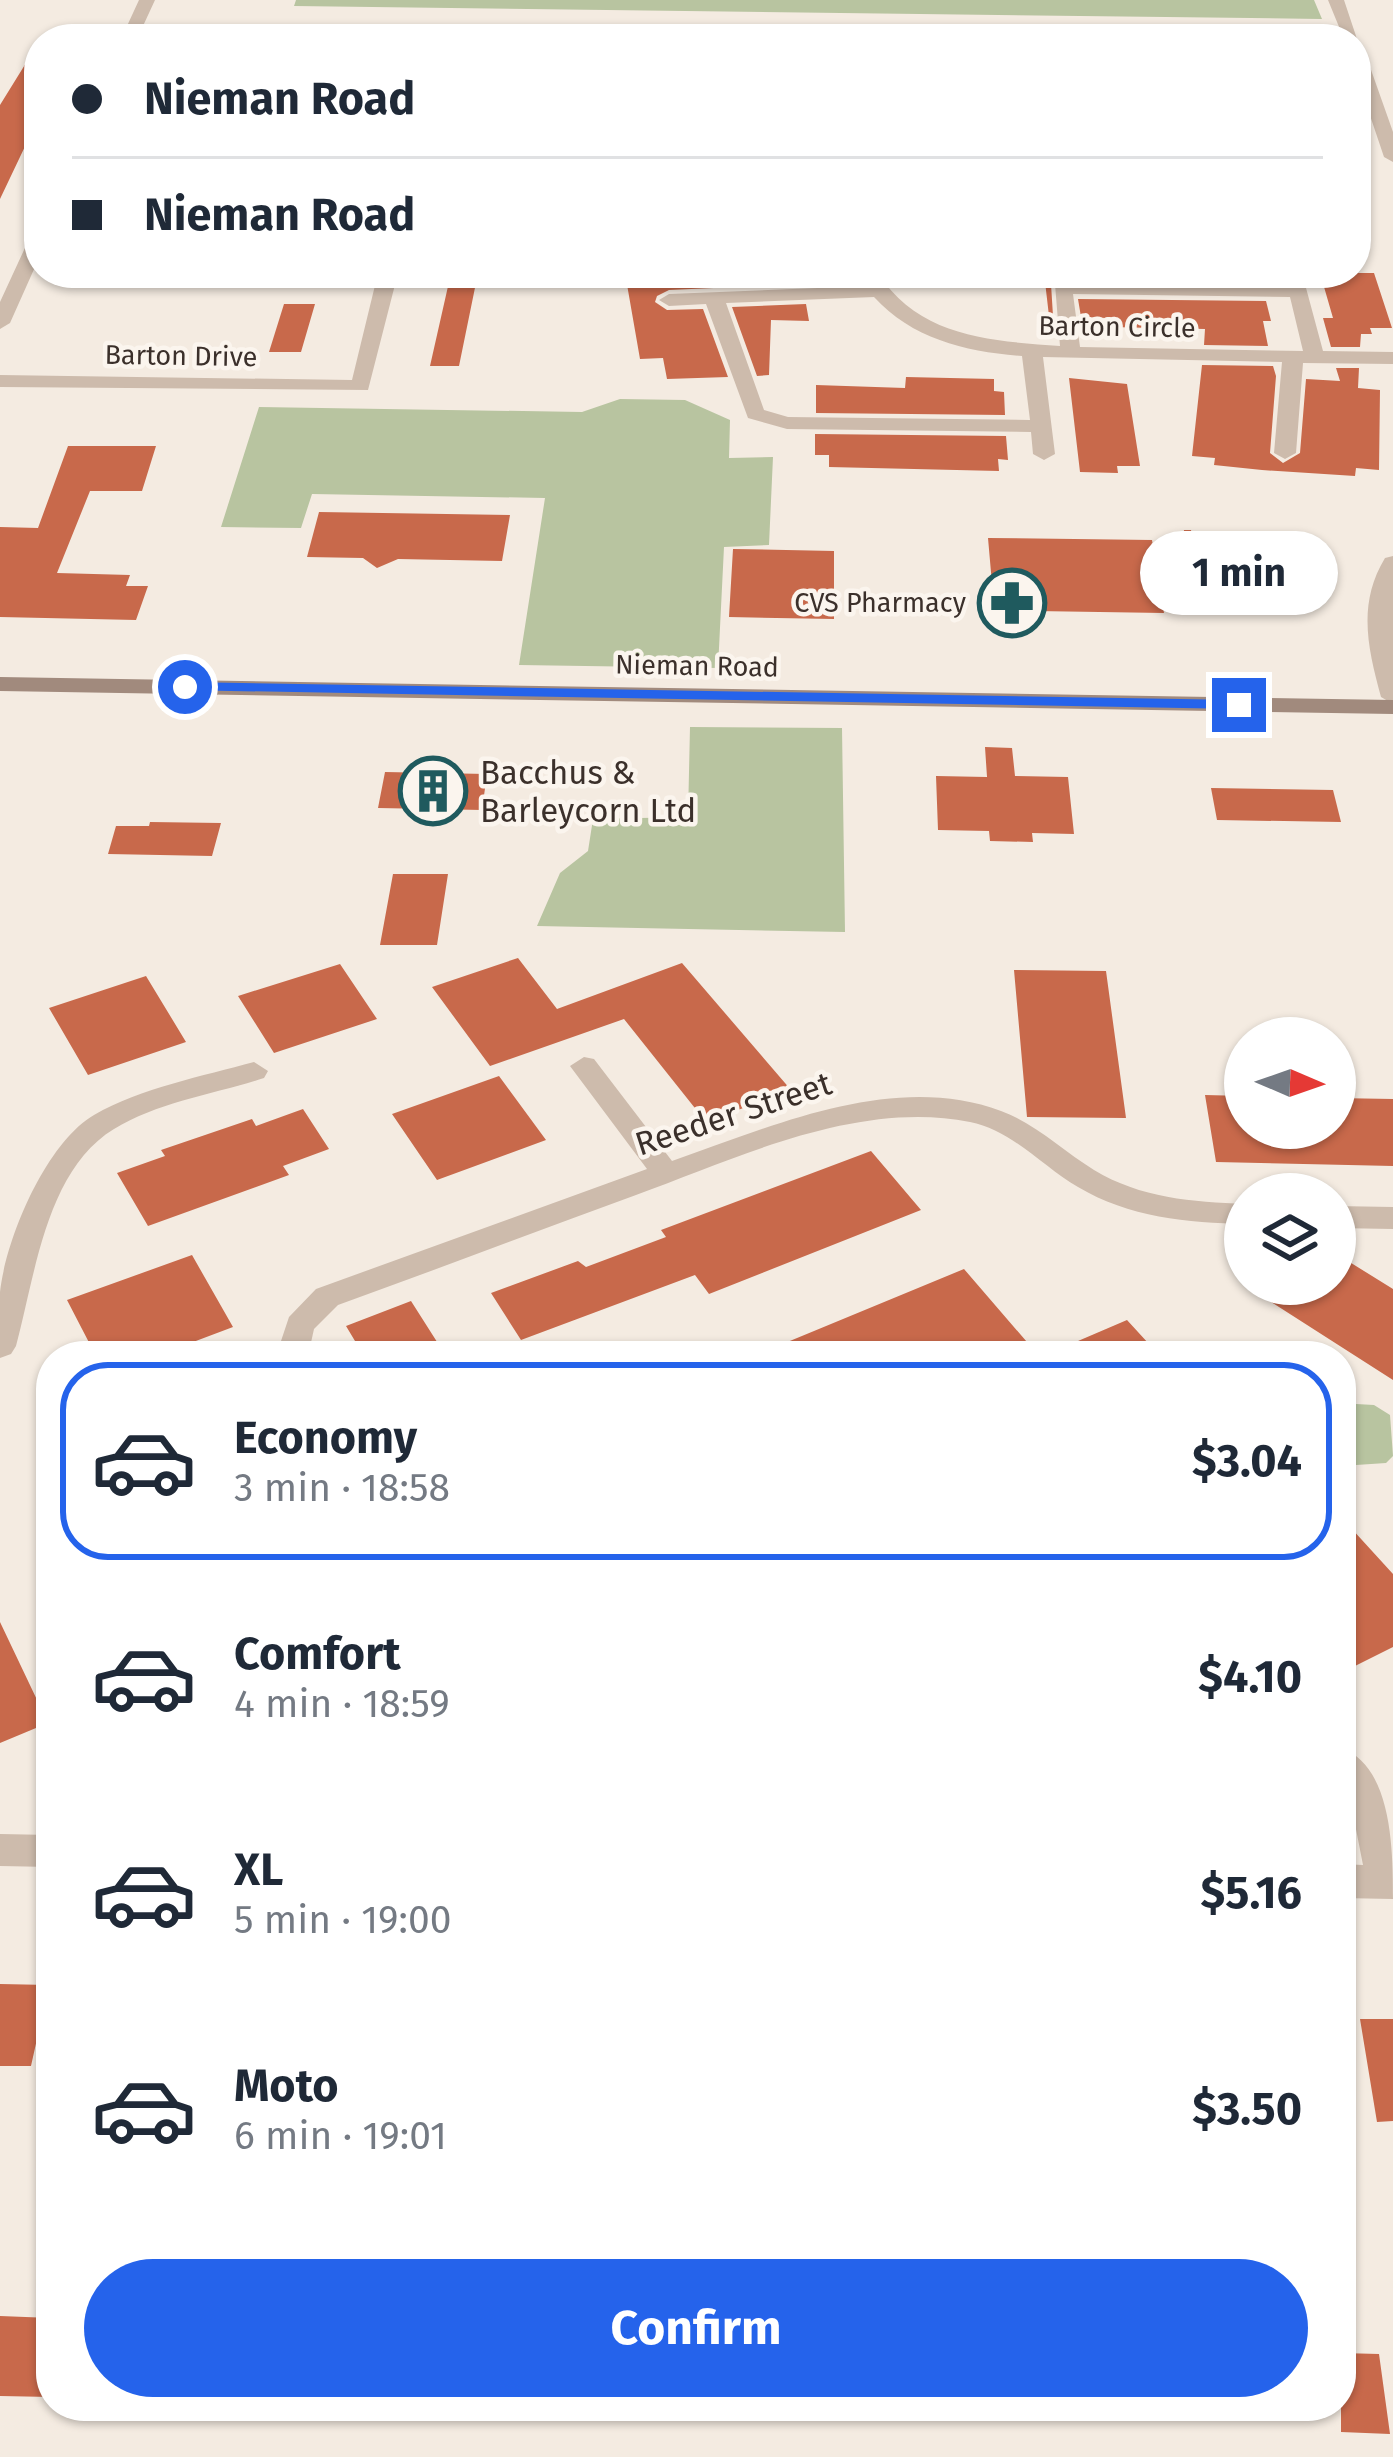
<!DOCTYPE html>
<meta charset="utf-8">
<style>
body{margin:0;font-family:"Fira Sans",sans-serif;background:#f6f6f7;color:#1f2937;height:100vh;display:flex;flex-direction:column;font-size:45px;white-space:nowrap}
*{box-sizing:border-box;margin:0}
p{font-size:39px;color:#747a83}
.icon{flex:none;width:66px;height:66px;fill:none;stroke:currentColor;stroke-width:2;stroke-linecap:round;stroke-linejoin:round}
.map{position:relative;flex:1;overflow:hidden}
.sheet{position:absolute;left:36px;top:1341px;width:1320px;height:1080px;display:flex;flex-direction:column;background:#fff;border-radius:48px;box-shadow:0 3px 9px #0004}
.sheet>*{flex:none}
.top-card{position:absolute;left:24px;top:24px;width:1347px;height:264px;border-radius:48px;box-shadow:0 3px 9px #0004;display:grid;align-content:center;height:264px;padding:0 48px;background:#fff}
.needle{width:78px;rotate:92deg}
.controls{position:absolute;left:1224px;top:1017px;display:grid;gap:24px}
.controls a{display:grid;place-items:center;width:132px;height:132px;border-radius:50%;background:#fff;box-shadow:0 3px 9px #0004;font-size:60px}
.end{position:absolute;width:54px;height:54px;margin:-27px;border:15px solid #2563eb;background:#fff;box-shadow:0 0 0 6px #fff}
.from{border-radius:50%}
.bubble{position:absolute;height:84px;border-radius:42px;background:#fff;box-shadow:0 3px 9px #0004;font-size:39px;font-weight:700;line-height:84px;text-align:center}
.top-card b{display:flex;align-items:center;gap:42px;height:114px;font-size:45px}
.top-card b+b{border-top:3px solid #e0e1e3}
.top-card i{width:30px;height:30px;background:#1f2937}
ul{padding:21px 0 0;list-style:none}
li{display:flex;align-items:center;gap:36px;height:198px;margin:0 24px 18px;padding:0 24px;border:6px solid transparent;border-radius:48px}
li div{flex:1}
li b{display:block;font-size:45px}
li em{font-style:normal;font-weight:700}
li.selected{border-color:#2563eb}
li>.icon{width:108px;height:108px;stroke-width:1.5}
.button{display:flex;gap:24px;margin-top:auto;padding:24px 48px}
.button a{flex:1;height:138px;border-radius:72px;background:#2563eb;color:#fff;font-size:48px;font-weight:700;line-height:138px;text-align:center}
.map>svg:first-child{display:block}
.green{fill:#b8c4a0}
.building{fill:#c8694b}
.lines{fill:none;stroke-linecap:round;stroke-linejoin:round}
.minor{fill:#cdbbac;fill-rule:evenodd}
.tertiary{fill:#cdbbac;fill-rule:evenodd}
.secondary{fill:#a18a7d;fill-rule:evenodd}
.route{fill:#2563eb}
.labels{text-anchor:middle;stroke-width:9;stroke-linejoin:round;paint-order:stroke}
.far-street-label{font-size:27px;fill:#3b302b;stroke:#fbf5ee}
.far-poi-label{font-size:27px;fill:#3b302b;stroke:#fbf5ee;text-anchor:end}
.poi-label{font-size:33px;fill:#3b302b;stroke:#fbf5ee;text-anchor:start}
.street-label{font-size:33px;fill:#3b302b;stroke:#fbf5ee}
</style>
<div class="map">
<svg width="1393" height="2457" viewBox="0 0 1393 2457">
<rect width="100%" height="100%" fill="#f4ebe1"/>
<!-- green -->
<path class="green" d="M296,0H1314L1322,19L294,6Z
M620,399L685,400L730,420L729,458L773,457L769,545L724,547L718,668L519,665L545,498L312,494L301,528L221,527L259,407L582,412Z
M690,727L842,728L845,932L537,926L560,873L588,851L593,819L688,817Z
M1356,1404L1374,1405L1390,1415L1393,1456L1386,1463L1356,1465L1341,1455V1411Z"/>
<!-- building -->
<path class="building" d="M39,42V117L0,199V105Z
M451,273H478L459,366H430Z
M625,273H800L802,284L669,290L657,296L655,302L667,310L703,309L728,377L667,379L663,358L640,359Z
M1044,273H1260L1262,280H1055L1051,284L1053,316H1049Z
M1320,273H1374L1392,328H1370L1372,334H1361L1360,347H1331L1323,318H1333Z
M1078,299L1266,301L1271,321H1263L1268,346L1204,345L1205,329L1108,327L1107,318L1081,317Z
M284,304H315L301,352H269Z
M806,304L809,321L771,320L769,375L757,376L732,307Z
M1202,365L1273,366L1276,376L1270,453L1283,463L1300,453L1306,379L1340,381L1336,368H1359L1358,388L1380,390L1379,470L1356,468L1355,476L1262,470L1214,465L1215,458L1192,456Z
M906,377L994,379V391L1004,392L1005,415L816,413V385L905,388Z
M1069,378L1127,384L1140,466H1117L1118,473L1080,472Z
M815,434L1006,436L1008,460L998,459L999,471L829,467V455H815Z
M68,446H156L142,491H90L57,573L130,575L126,586H148L136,620L0,617V527L38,528Z
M319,512L510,515L502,561L398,559L377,568L363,558L307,557Z
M1184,530H1191L1207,614H1175Z
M988,538L1152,540L1164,613L1035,611L1036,619L995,618Z
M733,549L834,551V619L729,617Z
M985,747L1012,748L1015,776L1068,777L1074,834L1032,833L1033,842L990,841L989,831L938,830L936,776L987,777Z
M385,772L487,774L482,810L378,808Z
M1211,788L1333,790L1341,822L1217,820Z
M150,822L221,823L212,856L108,854L116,826H149Z
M393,874H448L437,945H380Z
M518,958L557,1009L682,963L791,1090L706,1122L624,1019L490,1066L432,987Z
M340,964L377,1019L274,1053L238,996Z
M1014,970L1106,971L1126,1118L1027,1117Z
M146,976L186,1042L88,1075L49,1008Z
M499,1076L546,1140L437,1180L392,1114Z
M1205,1095L1245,1096V1128H1335V1098L1393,1099V1166L1216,1162Z
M303,1109L329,1149L283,1166L289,1175L148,1226L117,1173L165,1156L161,1150L252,1119L256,1126Z
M871,1151L921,1210L709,1294L695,1275L521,1340L491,1293L578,1261L586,1267L666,1237L661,1230Z
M1335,1253L1393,1289V1380L1243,1284H1335Z
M192,1255L233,1327L156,1356H96L67,1300Z
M964,1269L1039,1356H756V1355Z
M411,1301L446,1356H364L346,1326Z
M1127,1320L1160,1356H1043Z
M1341,1517L1393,1574V1647L1341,1673Z
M0,1622L48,1723L0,1743Z
M0,1984L49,1985L31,2066H0Z
M1360,2019H1393V2121L1377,2122Z
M0,2316L51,2318V2397L0,2396Z
M1341,2353L1379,2354L1390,2434L1341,2432Z"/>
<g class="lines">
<!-- minor -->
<path class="minor" d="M1328,0H1344L1358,42L1344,39Z
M450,33L458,38L441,39Z
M1356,45L1364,50L1393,132V162L1384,157L1356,74Z
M378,273H398L368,390L0,387V375L352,380Z
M858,273H878C919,337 990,341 1060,346L1055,284L1287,285L1286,273H1302L1323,351L1393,352V364L1303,363L1296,453L1285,459L1274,453L1282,362L1043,357L1055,454L1044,460L1033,454L1031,432L787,429L748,418L706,304L669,306L659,300L669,294L866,286ZM1073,294L1290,297L1303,351L1080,347ZM874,297C912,339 967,352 1022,356L1030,420L788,417L764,410L726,303Z
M1393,556V704L1381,697C1368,649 1357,604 1385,558Z
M584,1057L594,1059L672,1161C773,1126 894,1071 1001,1111C1036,1124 1063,1151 1094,1170C1140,1198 1193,1202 1245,1204V1224C1188,1223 1128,1217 1078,1187C1043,1167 1012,1130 970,1122C858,1100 739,1157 636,1195C537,1231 438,1269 338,1305L314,1329L308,1356H276L289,1317L316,1289L647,1169L570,1066Z
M254,1062L268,1071L264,1078C215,1094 158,1102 114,1129C46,1170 35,1276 16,1346L11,1354L0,1358C0,1336 0,1313 0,1292C6,1238 46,1143 94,1115C141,1088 203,1076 254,1062Z
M1335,1206L1393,1207V1229L1335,1228Z
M1341,1748C1393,1766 1393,1853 1393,1899L1341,1898V1864L1363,1865L1354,1819L1341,1793Z
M0,1834L51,1835V1867L0,1866Z"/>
<!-- tertiary -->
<path class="tertiary" d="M139,0H155L137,39H121Z
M39,231V258L10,323L0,329V302L30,237Z"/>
<!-- secondary -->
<path class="secondary" d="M0,677L1393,700V714L0,691Z"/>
</g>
<!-- route -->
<path class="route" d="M185,682L1239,700L1247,705L1239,709L179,690L177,687Z"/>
<!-- icons -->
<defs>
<symbol id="pharmacy-ring" viewBox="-11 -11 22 22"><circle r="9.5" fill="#fbf5ee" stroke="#1f5a5e" stroke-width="1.5"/><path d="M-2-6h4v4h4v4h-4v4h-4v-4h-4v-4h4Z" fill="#1f5a5e"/></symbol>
<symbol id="building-ring" viewBox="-11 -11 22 22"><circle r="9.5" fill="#fbf5ee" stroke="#1f5a5e" stroke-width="1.5"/><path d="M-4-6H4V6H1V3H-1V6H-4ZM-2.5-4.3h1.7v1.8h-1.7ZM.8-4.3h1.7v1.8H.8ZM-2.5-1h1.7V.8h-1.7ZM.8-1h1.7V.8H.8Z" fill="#1f5a5e"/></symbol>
</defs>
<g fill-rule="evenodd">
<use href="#pharmacy-ring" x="974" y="565" width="76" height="76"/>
<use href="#building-ring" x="395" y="753" width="76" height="76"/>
</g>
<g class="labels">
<!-- far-street labels -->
<g class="far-street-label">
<text transform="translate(1117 327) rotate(1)" y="9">Barton Circle</text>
<text transform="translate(181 356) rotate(1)" y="9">Barton Drive</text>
<text transform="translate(697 666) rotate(1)" y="9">Nieman Road</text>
</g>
<!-- far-poi labels -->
<g class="far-poi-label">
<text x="966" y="612">CVS Pharmacy</text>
</g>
<!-- poi labels -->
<g class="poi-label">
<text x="480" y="784">Bacchus &amp;<tspan x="480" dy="38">Barleycorn Ltd</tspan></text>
</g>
<!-- street labels -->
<g class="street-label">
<text transform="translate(733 1113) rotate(-18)" y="12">Reeder Street</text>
</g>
</g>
</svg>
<div class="controls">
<a><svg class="needle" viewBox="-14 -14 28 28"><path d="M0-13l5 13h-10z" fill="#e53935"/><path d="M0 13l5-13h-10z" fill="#747a83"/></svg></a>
<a><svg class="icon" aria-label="layers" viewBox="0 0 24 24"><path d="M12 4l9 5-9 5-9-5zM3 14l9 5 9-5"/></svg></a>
</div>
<i class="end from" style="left:185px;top:687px"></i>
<i class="end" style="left:1239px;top:705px"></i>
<div class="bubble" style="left:1140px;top:531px;width:198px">1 min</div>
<div class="top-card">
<b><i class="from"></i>Nieman Road</b>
<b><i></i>Nieman Road</b>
</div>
<section class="sheet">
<ul>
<li class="selected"><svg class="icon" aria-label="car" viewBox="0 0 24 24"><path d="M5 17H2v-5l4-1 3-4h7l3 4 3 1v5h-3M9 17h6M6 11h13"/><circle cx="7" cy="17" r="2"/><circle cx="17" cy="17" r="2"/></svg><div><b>Economy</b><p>3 min · 18:58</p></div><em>$3.04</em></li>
<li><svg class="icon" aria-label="car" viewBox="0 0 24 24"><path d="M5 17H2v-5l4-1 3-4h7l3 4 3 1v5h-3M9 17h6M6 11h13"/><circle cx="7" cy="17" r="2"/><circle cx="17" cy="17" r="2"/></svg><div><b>Comfort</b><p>4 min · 18:59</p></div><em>$4.10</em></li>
<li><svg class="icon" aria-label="car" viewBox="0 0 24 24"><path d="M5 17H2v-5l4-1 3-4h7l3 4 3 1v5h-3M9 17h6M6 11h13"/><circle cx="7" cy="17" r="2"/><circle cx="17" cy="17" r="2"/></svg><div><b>XL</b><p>5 min · 19:00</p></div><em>$5.16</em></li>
<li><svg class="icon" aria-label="car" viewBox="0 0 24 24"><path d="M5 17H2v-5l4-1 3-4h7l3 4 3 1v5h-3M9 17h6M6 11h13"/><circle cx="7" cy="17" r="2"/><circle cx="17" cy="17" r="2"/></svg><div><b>Moto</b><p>6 min · 19:01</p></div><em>$3.50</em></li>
</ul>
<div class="button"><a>Confirm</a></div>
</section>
</div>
